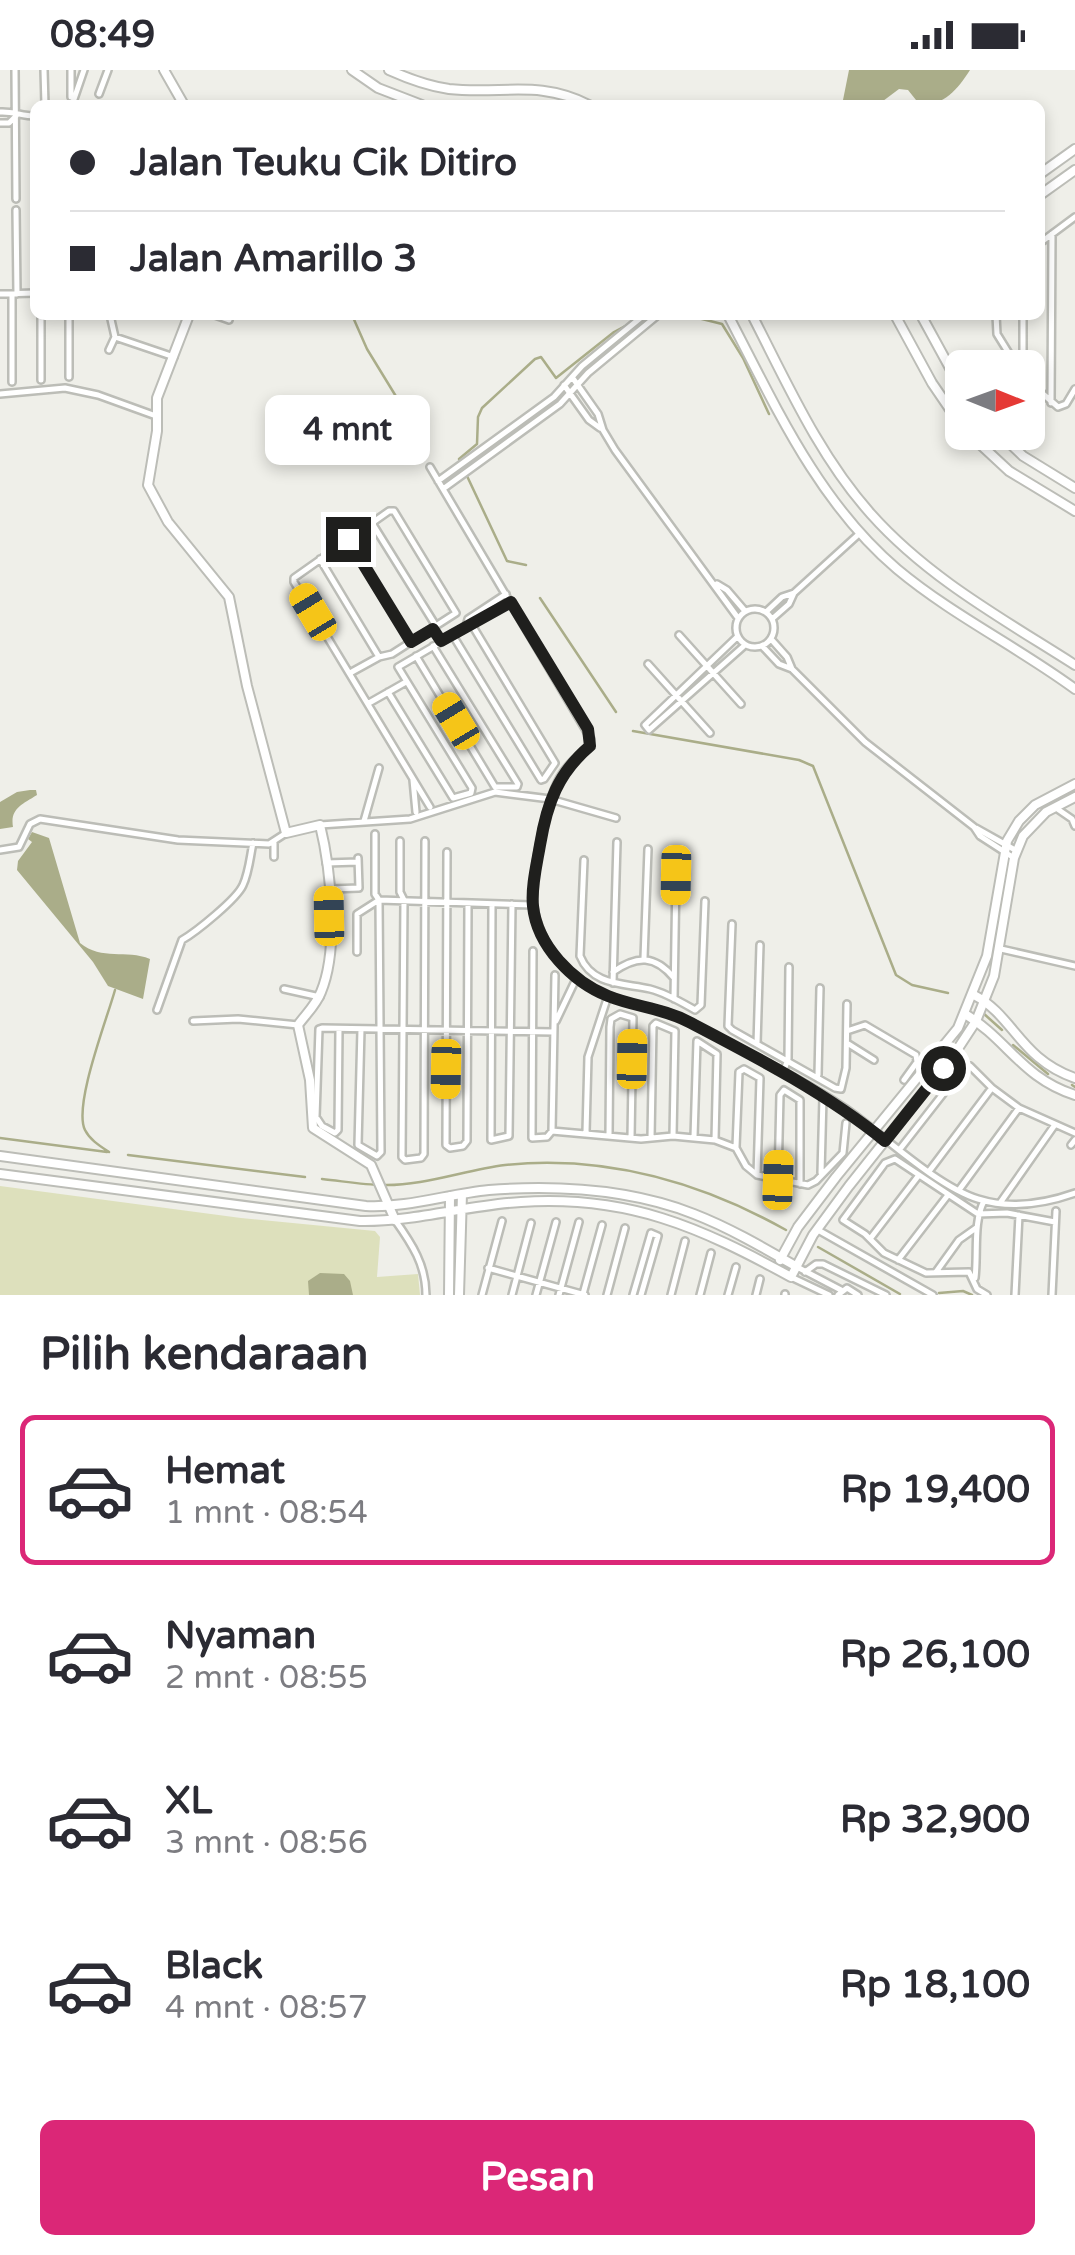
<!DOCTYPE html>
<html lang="id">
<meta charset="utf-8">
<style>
body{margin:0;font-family:"Varela Round",sans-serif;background:#f2f2f3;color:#2b2b33;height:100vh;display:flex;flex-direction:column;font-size:38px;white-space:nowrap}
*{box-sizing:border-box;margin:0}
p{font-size:32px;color:#7c7c81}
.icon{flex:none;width:55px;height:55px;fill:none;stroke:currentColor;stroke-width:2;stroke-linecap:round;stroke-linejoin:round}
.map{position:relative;height:1225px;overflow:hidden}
.sheet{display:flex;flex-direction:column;background:#fff;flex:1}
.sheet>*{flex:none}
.banner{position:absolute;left:30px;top:30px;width:1015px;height:220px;border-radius:15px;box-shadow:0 5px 15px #0003;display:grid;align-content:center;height:220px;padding:0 40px;background:#fff}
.needle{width:65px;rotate:91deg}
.buttons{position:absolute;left:945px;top:280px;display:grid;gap:20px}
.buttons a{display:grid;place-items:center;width:100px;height:100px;border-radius:15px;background:#fff;box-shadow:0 5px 15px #0003;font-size:50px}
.end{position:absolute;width:45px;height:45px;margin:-22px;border:12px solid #1f1f1d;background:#fff;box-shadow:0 0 0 5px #fff}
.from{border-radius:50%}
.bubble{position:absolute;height:70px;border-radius:15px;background:#fff;box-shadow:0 5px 15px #0003;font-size:32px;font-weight:700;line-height:70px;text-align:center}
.car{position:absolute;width:30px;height:60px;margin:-30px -15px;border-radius:12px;box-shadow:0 0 8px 2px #0007;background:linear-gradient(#f5c518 24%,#345 0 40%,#f5c518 0 76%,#345 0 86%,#f5c518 0)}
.banner b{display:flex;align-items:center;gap:35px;height:95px;font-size:38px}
.banner b+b{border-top:2px solid #e1e1e2}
.banner i{width:25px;height:25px;background:#2b2b33}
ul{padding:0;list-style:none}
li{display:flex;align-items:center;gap:30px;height:150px;margin:0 20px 15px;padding:0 20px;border:5px solid transparent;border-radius:15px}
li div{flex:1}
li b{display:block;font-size:38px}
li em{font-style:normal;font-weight:700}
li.active{border-color:#db2777}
li>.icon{width:90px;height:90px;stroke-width:1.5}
h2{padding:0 40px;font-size:45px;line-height:120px}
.primary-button{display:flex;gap:20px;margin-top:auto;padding:20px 40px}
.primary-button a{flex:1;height:115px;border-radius:15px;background:#db2777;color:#fff;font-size:40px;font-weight:700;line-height:115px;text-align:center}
.status{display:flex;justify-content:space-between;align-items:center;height:70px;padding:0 50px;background:#fff;direction:ltr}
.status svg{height:28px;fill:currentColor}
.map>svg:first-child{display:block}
.green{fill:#dde0bc}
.water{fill:#aaad89}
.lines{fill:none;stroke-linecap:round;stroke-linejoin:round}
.stream{stroke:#aaad89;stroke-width:2.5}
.minor-casing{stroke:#bcbdb7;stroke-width:10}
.tertiary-casing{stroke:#bcbdb7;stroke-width:12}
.secondary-casing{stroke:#bcbdb7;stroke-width:12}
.minor{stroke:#fff;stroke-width:5}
.tertiary{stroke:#fff;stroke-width:8}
.secondary{stroke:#fff;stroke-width:8}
.route{stroke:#1f1f1d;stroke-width:12}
</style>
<div class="status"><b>08:49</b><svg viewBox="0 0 49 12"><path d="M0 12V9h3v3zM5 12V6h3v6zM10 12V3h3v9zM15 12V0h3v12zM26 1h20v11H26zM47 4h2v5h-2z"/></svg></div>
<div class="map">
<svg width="1075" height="1225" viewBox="0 0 1075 1225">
<rect width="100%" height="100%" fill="#efefe9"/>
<!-- green -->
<path class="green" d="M0,1116L241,1148L375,1161L380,1167L377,1207L418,1204L420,1225H0Z"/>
<!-- water -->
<path class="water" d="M849,0H970C957,20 945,35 920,35L908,20L899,19L883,31L884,35H842Z
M30,720H36L37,725C21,735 10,739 13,757L0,759V732L17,722Z
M32,762L49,768L80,873C102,891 126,879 150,889L143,929L108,916L93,892L17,800L18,791L32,772L28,769Z
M320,1203L344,1204L350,1211L353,1225H309L308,1211Z"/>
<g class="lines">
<!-- stream -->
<path class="stream" d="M352,245L367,279L408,346
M641,249L694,247L722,254L743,288L769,344
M526,495L507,491L459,389L477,374L478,347L482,338L535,289L541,287L556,308L614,262L629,254
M540,528L616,642
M633,661L799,690L813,696L896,905L912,915L948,923
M983,943L1002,960
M1013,975L1048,1004
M1072,1015L1075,1017
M0,1068L107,1082
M109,1082C100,1076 90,1070 85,1060C73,1036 107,949 115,920
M128,1085L305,1107
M322,1109C342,1111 363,1115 383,1115C423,1116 465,1100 505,1095C604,1085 700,1112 786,1160
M818,1177L900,1224
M939,1223L963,1221L972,1225"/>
<defs>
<path id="minor" d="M15,0L16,129
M44,0L45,35
M71,0V27
M99,24L108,0
M72,35L84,0
M0,42C12,41 22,46 35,46
M0,53H9L16,46
M16,140L17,224
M1040,173L1075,147
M0,224L35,223
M12,224V312
M41,245V310
M110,245L115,267
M215,245L229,250
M996,245L997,264L1018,298
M1023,245V298
M109,280L115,267L174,287
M69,307V245
M572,307L598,344L603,360L615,380L738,548
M1028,311L1058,337L1066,334L1075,319
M564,315L589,350L600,358
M0,324L65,318L98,325L156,346
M1051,333L1052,164
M430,397L591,669L590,675C579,686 566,695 559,709C545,735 530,809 534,838C538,864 556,893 577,909C609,933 650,935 686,950C738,979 796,1005 846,1039C882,1064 936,1116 978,1129C1010,1139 1044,1134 1075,1123
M438,411L554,327L582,296L644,245
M443,419L560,334L588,303L658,245
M372,453L436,556
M348,469L411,572
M320,489L379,587
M717,514L727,520L745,541
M736 558a19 19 0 1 1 38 0a19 19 0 1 1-38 0Z
M766,542L782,527L794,523L860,463
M772,549L789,534L794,523
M466,556L468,549L506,524
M452,564L541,710L544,709L555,693L472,555
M679,565L741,634
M737,567L645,655L649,660L745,575
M771,569L787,587L792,599L865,672L974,757L980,766L1014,788
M763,577L779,594L792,599
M416,586L495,717H517L518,714L433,576
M648,594L710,663
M350,603L379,587L392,584L456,543L394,441H389L294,508V512L430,737
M388,622L453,728L471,723L472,718L398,597L510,532
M369,633L406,612
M413,710L416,742
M1056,738L1072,749L1075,756
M364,751L379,698
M320,755L410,749L495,722L550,729L616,748
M976,758L1017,781
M400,771V822L404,830L402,1087L405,1090L421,1088L424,1084L425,771
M0,780L19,777L30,754L40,749L178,770L269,774L286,763
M447,782L446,1075L450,1078L463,1076L467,1071L468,833
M274,787V773
M584,790L580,886C592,916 624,913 650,919C666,923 681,932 695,940L701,935L705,831
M326,793L358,792
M331,819L359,818L358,788
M492,834L491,1070L509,1066L512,834
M732,854L728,956L732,960L835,1018L841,1019L846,998L847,934
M1001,879L1075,896
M533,881L532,1068L547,1067L552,1061L641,1069L673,1066L715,1070L736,1078L746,1096L757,1105L808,1115L816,1111L843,1083L846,1053
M357,882V844L379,830L532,835
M644,888L648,779
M613,902C637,885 655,885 674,908
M613,913L617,772
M284,919L320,927
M674,929L676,805
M157,940L182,870C196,862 237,829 243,815C249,802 250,787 253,773
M193,951L238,949L298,955
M556,951L576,909
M339,959L338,1060L335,1063L322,1056L316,1047L319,959L322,958L554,962
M361,959L358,1075L377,1086L381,1082L379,830L375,824V764
M847,961L865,955L916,985L917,992L904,1010
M847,973L874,990
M757,974L760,875
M783,1003L788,989L789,897
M818,1005L820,918
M552,1061L555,905
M586,1062L588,987L608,926
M609,1065L610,957L611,949L620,944L633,948L631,1068
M694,1067L697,971L717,984L715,1070
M651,1068L653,956L656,953L675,961L673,1066
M1071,1075L1075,1070
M736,1077L739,1002L744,999L760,1008L757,1105
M900,1079L964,997L970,996L992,1018L1019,1038L1075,1063
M930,1100L991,1019
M821,1103L823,1027
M778,1110L780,1025L784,1020L800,1030V1114
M959,1120L1019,1038
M1000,1133L1054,1056
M395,1150C412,1174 426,1195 426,1225
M818,1160L933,1225
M870,1169L919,1105
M898,1190L948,1125
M797,1197L841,1220
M488,1198L585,1225
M805,1202L816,1194H823L886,1225
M936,1202L959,1170L976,1158
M791,1207L829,1225
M975,1208C978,1183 973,1152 984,1131
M583,1224L602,1155
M482,1225L502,1151
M512,1225L531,1153
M536,1225L556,1152
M559,1225L579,1152
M607,1225L625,1158
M633,1225L651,1163L658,1166L641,1225
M671,1225L685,1171
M700,1225L711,1183
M728,1225L736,1197
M756,1225L760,1209
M785,1225V1224
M838,1225L847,1218L858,1225
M987,1225L977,1219L969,1202L926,1203L884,1183L865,1164L843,1150L885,1093L895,1089L978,1144L1007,1143L1055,1152
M1015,1225L1019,1145
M1052,1225L1056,1141"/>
<path id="tertiary" d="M164,0L184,35
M1040,104L1075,79
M1040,125L1075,100
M189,245L157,328V361L148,415L168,452L229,527L247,616L286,763L320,755C331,800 339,879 321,922C316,935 306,944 298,955L310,1010L313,1058L371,1095L395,1150
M895,245L932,313L962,357
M921,245L962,320
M967,362L1009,401L1075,441
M998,362L1023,386L1075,418
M974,925C1014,946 1020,989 1075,1008
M965,944C1008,970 1022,1008 1075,1025"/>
<path id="secondary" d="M352,0L378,18L422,35
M389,0C409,9 428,16 449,19C501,25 538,9 589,35
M728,245C775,335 818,432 897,499C952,545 1018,577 1075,619
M752,245C787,313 819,386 871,444C928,508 1003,549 1075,595
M0,1086L366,1136C408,1138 448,1124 489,1120C557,1115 630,1119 694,1144C730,1158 764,1178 797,1197
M0,1104L360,1151C415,1152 467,1135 521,1132C628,1125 700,1157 791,1207L813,1165L849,1116L957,980L976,951L994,906L1014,788L1023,766L1046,742L1075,727
M780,1190L798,1157L836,1107L958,958L987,886L1007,771L1019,751L1035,735L1075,714
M449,1225L450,1126
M459,1225L462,1124"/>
</defs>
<!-- minor casing -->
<use href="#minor" class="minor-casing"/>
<!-- tertiary casing -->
<use href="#tertiary" class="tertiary-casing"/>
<!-- secondary casing -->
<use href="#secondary" class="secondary-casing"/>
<!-- minor -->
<use href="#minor" class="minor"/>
<!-- tertiary -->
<use href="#tertiary" class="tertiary"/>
<!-- secondary -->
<use href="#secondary" class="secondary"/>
</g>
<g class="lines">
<!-- route -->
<path class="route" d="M348,469L411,572L433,559L441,571L511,532L588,659L590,676C558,703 547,733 540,775C537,793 531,817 533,836C537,876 573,912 608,926C635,937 663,938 689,952C756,987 826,1023 885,1071L943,998"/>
</g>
</svg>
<div class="buttons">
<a><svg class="needle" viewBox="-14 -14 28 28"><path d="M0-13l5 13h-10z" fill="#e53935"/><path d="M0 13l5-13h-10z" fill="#7c7c81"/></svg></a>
</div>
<i class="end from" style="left:943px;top:998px"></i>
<i class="end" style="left:348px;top:469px"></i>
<div class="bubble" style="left:265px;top:325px;width:165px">4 mnt</div>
<i class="car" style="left:313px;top:542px;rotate:329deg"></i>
<i class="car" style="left:456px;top:651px;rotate:329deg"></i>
<i class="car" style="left:676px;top:805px;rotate:181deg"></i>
<i class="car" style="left:329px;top:846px;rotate:359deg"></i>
<i class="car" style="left:632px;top:989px;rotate:1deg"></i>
<i class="car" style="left:446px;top:999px;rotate:181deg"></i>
<i class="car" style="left:778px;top:1110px;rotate:2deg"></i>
<div class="banner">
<b><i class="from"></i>Jalan Teuku Cik Ditiro</b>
<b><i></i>Jalan Amarillo 3</b>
</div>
</div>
<section class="sheet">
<h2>Pilih kendaraan</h2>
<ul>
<li class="active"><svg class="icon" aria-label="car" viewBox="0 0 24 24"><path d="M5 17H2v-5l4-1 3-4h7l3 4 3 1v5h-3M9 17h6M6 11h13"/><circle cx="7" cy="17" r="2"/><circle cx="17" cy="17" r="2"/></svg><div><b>Hemat</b><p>1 mnt · 08:54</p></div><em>Rp 19,400</em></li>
<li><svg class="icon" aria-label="car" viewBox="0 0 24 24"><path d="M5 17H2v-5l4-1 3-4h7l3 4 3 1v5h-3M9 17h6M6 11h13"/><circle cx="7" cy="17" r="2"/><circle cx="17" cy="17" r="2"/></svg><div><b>Nyaman</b><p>2 mnt · 08:55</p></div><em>Rp 26,100</em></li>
<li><svg class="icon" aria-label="car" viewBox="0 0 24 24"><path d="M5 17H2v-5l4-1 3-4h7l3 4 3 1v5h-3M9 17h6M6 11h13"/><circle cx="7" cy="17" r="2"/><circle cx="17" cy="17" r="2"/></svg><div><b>XL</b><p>3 mnt · 08:56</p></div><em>Rp 32,900</em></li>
<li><svg class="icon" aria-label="car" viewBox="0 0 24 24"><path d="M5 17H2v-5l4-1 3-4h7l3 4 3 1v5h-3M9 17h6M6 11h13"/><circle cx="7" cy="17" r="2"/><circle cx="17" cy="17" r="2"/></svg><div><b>Black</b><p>4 mnt · 08:57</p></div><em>Rp 18,100</em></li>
</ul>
<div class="primary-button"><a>Pesan</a></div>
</section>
